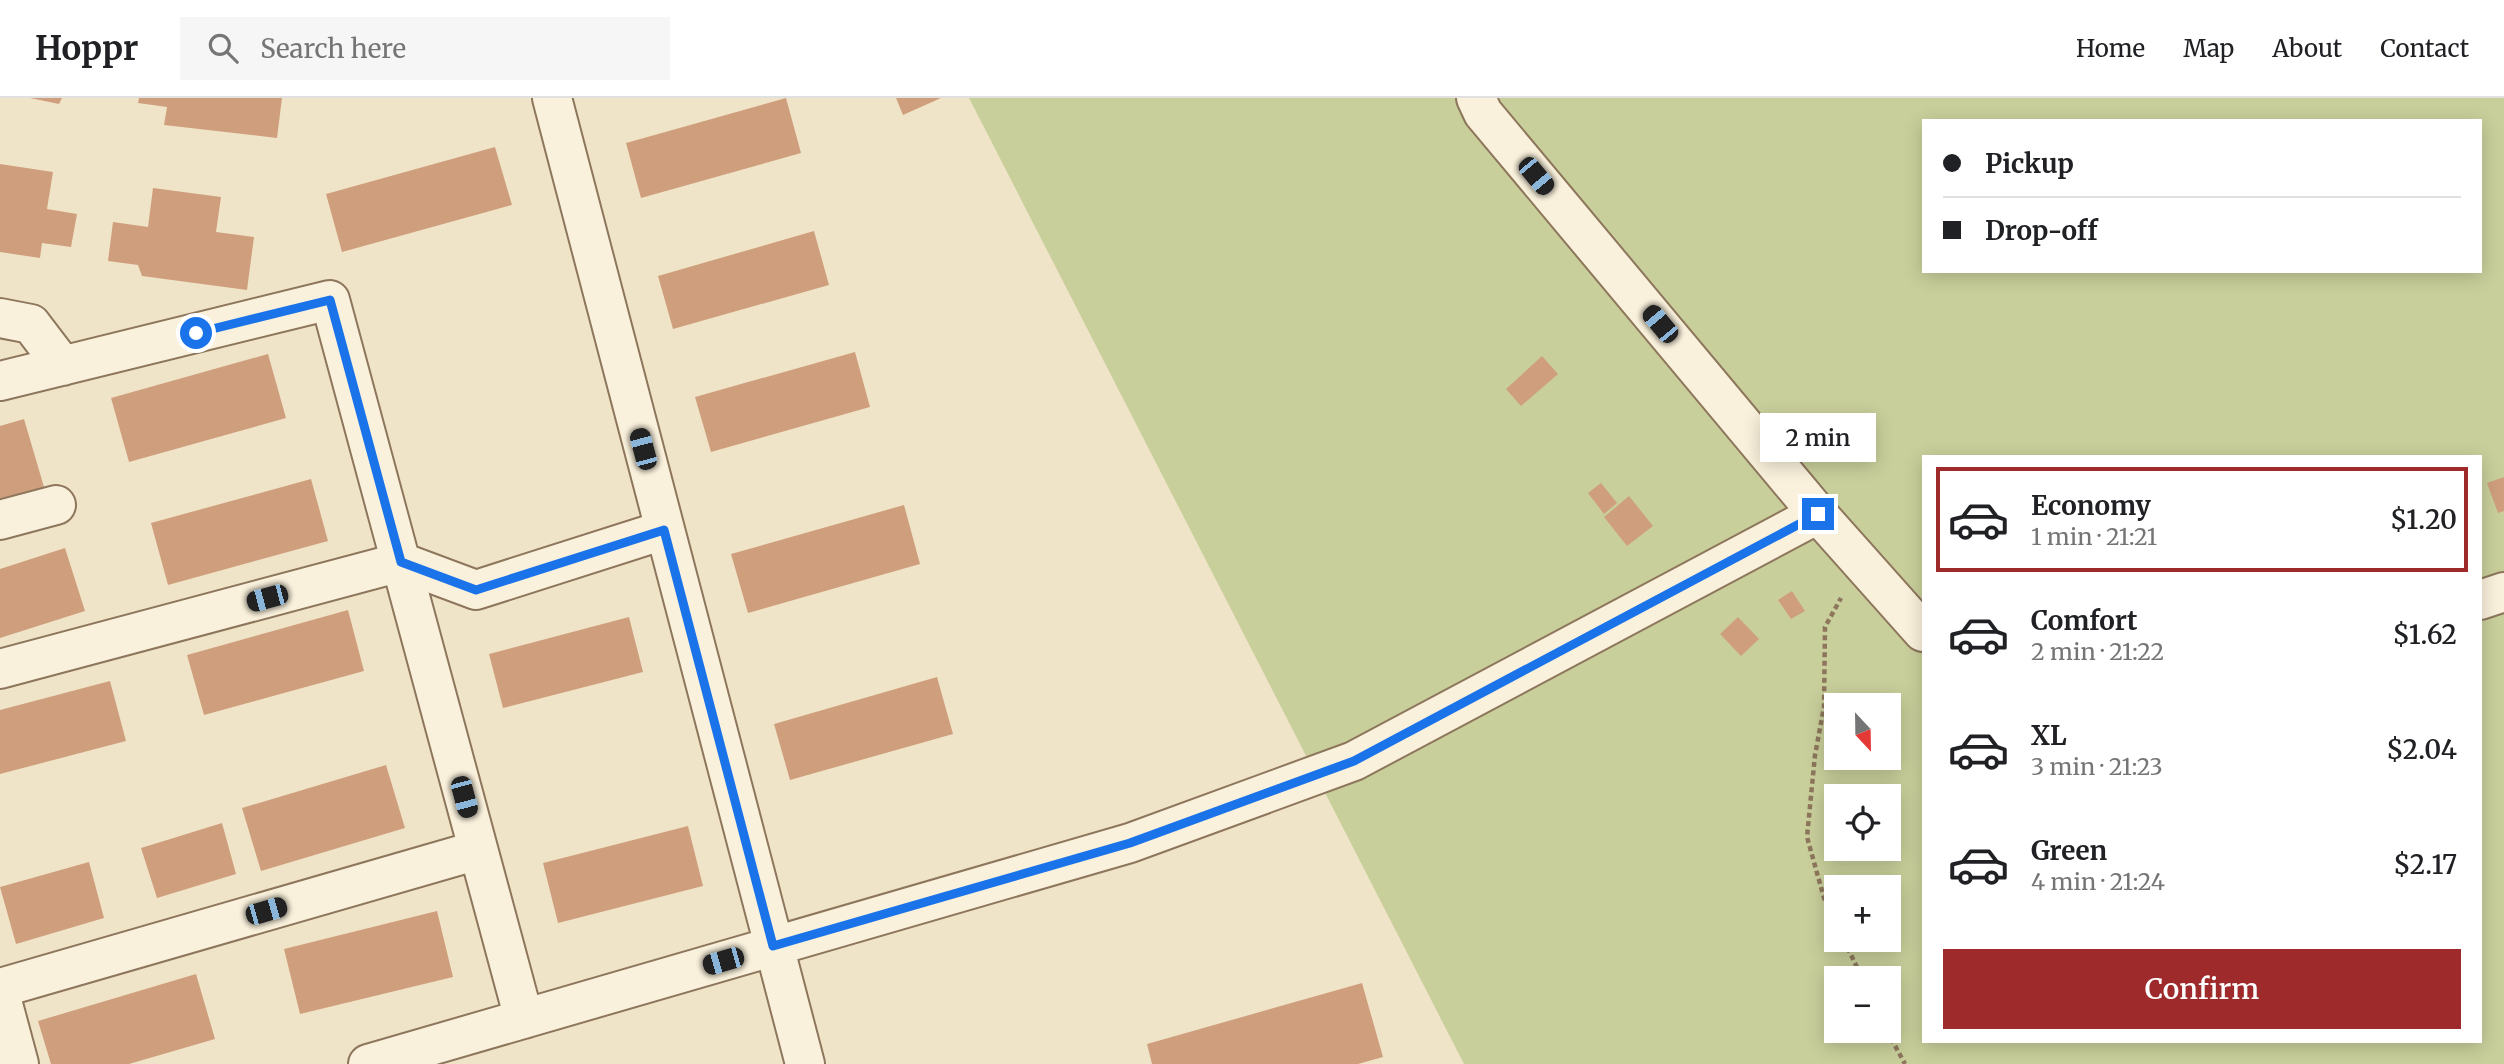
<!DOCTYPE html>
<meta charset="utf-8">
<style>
body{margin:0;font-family:Merriweather,serif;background:#f6f6f6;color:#202124;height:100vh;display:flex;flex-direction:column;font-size:26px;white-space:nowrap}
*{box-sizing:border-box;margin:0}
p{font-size:23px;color:#757577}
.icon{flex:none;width:38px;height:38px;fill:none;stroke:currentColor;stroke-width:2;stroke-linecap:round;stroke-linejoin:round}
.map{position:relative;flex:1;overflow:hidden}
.drawer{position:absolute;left:1922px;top:357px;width:560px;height:588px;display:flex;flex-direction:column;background:#fff;border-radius:0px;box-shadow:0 4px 18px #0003}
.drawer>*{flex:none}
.guide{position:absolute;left:1922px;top:21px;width:560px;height:154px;border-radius:0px;box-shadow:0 4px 18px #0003;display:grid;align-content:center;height:154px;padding:0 21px;background:#fff}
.needle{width:46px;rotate:158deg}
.tools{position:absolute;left:1824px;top:595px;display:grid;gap:14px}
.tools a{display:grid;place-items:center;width:77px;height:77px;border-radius:0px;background:#fff;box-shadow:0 4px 18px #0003;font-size:35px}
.end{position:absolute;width:32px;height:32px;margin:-16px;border:9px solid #1a73e8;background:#fff;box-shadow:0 0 0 4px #fff}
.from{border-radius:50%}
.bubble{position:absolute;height:49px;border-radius:0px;background:#fff;box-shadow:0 4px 18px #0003;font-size:23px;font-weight:600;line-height:49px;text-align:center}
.car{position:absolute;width:21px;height:42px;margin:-21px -10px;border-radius:9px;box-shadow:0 0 5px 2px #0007;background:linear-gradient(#222 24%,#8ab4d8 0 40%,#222 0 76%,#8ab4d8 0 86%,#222 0)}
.guide b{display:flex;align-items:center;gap:24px;height:66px;font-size:26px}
.guide b+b{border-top:2px solid #e0e0e0}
.guide i{width:18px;height:18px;background:#202124}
ul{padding:12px 0 0;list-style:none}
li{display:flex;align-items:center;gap:21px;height:105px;margin:0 14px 10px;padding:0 7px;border:4px solid transparent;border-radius:0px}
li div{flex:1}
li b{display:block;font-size:26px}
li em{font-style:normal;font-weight:600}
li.selected{border-color:#9e2a2b}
li>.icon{width:63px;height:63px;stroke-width:1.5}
.cta{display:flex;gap:14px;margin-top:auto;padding:14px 21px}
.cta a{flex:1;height:80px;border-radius:0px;background:#9e2a2b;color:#fff;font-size:28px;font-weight:600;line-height:80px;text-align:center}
header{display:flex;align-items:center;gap:42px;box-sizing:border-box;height:98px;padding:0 35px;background:#fff;border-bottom:2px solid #e0e0e0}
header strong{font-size:33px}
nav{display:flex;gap:38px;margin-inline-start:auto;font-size:24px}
.search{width:490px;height:63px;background:#f6f6f6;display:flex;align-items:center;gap:18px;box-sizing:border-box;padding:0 24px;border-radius:0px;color:#757577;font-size:26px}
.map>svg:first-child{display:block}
.green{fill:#c9cf9b;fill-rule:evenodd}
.building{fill:#cf9f7d}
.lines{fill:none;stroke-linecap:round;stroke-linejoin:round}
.minor-casing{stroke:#8d765c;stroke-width:42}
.path{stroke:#8d765c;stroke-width:4.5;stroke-dasharray:5 3.5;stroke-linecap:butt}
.minor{stroke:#faf1dc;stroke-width:38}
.route{stroke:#1a73e8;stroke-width:9}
</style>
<header>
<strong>Hoppr</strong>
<div class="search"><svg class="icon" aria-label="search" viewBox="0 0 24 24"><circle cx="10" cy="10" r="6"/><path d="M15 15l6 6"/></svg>Search here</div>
<nav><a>Home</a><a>Map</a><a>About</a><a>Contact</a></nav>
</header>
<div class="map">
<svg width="2504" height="966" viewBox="0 0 2504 966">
<rect width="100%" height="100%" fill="#f0e4c8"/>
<!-- green -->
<path class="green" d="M969,0H2504V966H1464ZM1923,23H2480V173H1923ZM1923,359H2480V943H1923ZM1836,607H1888V660H1836ZM1836,698H1888V751H1836ZM1836,789H1888V842H1836ZM1836,880H1888V933H1836Z"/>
<!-- building -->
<path class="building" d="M30,0H62L59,6Z
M139,0H282L277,40L164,27L167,9L138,5Z
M786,0L801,55L641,100L626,45Z
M896,0H941L903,17Z
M495,49L512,107L342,154L326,96Z
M0,66L53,74L47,111L77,116L71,149L42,145L40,160L0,154Z
M153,90L221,99L216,134L254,139L247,192L142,178L138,167L108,163L113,124L148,129Z
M814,133L829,187L673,231L658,178Z
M855,254L870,309L711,354L695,299Z
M268,256L286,320L129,364L111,300Z
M1542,258L1558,276L1521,308L1506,291Z
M24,321L44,389L0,402V328Z
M2504,379V413L2498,415L2487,385Z
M311,381L328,443L168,487L151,425Z
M1601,385L1617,405L1604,416L1588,395Z
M1629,398L1653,428L1627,448L1604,419Z
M904,407L920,466L748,515L731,456Z
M65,450L85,513L0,540V471Z
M1792,493L1805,513L1791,521L1778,502Z
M348,512L364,573L204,617L187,557Z
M629,519L643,574L503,610L489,556Z
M1738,519L1759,541L1741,558L1720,536Z
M937,579L953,636L790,682L774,626Z
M110,583L126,643L0,676V612Z
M386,667L405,730L261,773L242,710Z
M222,725L236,776L157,800L141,750Z
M688,728L703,788L558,825L543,765Z
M89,764L104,820L16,846L0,789Z
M437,813L453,879L300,916L284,851Z
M196,876L215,941L129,966H51L38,923Z
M1362,885L1383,959L1358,966H1152L1147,946Z"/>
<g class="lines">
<defs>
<path id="minor" d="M552,0L805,966
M1476,0L1483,15L1818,416L1923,534
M0,220L31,226L63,268
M0,283L330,202L524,921
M0,422L56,407
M2480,502L2504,494
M0,571L401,464L476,492L664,432
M0,890L478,752
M0,895L19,966
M368,966L1130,745L1354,663L1818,416"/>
</defs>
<!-- minor casing -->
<use href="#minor" class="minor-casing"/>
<!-- path -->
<path class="path" d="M1836,825L1824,800L1807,739L1815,657L1824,609L1825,529L1841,500
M1844,842L1862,880
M1887,933L1905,966"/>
<!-- minor -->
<use href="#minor" class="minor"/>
</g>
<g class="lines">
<!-- route -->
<path class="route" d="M196,235L330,202L401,464L476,492L664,432L773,848L1130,745L1354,663L1818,416"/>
</g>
</svg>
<div class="tools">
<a><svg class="needle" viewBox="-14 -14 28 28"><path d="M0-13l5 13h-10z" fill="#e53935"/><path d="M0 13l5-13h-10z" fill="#757577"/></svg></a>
<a><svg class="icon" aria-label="locate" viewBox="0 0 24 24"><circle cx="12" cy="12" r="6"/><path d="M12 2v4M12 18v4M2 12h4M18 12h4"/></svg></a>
<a>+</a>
<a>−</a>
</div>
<i class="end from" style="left:196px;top:235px"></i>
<i class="end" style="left:1818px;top:416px"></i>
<div class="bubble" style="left:1760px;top:315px;width:116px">2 min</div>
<i class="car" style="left:1536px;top:78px;rotate:140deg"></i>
<i class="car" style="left:1660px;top:226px;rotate:320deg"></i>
<i class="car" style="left:643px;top:351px;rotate:345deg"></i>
<i class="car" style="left:267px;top:500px;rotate:255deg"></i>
<i class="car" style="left:464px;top:699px;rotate:165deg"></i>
<i class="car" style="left:266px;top:813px;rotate:74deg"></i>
<i class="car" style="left:723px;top:863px;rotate:254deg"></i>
<div class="guide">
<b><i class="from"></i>Pickup</b>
<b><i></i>Drop-off</b>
</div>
<section class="drawer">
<ul>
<li class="selected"><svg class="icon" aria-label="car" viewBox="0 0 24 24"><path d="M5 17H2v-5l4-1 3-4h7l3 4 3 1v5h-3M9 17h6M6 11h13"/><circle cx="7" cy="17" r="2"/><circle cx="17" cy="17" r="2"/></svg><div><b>Economy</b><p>1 min · 21:21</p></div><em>$1.20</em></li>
<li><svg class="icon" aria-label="car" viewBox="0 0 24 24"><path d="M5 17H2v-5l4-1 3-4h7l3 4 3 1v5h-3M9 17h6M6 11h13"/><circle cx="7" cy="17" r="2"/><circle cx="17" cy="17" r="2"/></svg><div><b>Comfort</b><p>2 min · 21:22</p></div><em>$1.62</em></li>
<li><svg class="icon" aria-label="car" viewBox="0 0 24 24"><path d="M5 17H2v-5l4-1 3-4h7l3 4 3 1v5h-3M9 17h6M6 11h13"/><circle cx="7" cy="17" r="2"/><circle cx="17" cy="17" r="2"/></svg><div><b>XL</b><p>3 min · 21:23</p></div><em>$2.04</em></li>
<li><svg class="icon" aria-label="car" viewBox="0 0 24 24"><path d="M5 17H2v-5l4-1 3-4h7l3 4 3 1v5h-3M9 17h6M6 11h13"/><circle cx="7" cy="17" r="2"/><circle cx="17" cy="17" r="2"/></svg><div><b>Green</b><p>4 min · 21:24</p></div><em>$2.17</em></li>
</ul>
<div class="cta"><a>Confirm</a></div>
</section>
</div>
